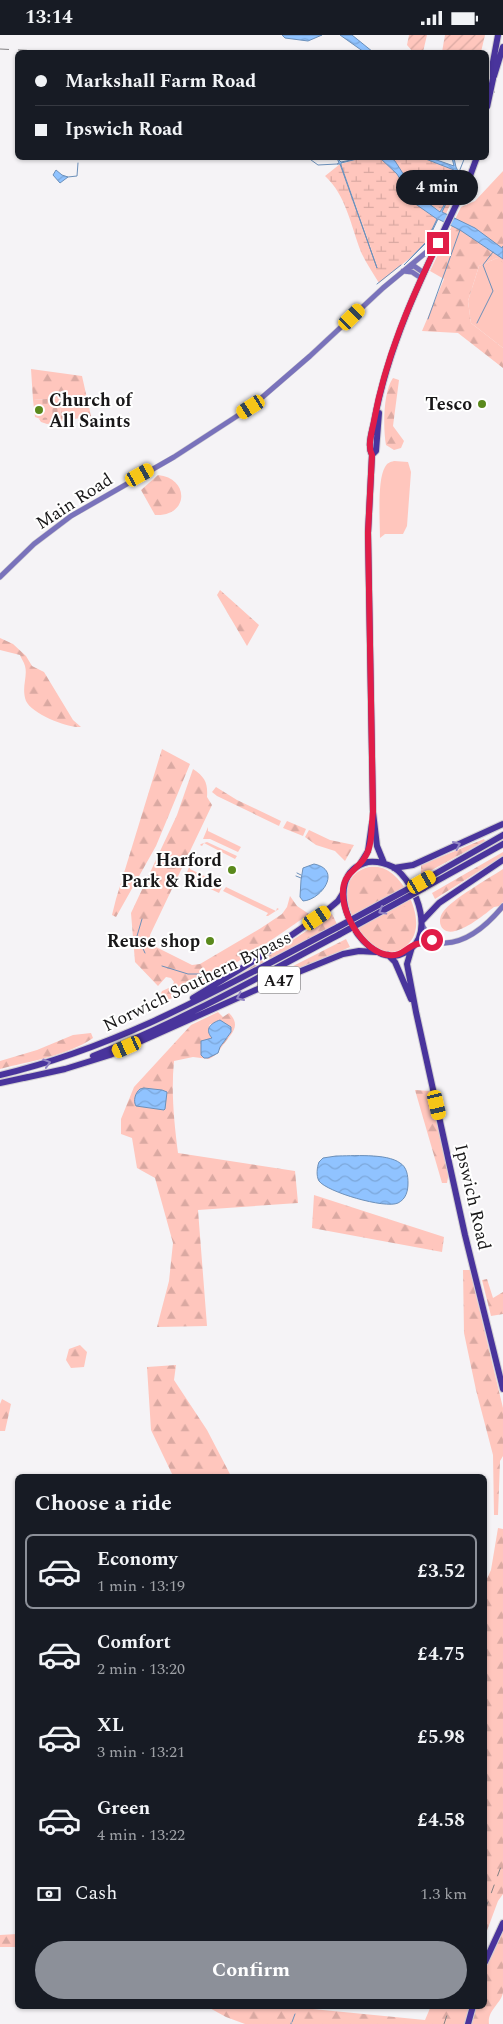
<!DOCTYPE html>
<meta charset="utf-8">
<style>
body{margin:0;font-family:Spectral,serif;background:#242831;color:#f1f3f6;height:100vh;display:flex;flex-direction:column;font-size:19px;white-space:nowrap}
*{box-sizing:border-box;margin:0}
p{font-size:16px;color:#9ea1a6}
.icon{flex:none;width:28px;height:28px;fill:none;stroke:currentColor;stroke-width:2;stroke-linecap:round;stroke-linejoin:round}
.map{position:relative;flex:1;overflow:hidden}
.side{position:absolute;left:15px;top:1439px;width:472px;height:535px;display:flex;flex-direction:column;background:#171b24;border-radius:8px;box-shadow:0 1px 4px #0004}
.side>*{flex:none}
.guide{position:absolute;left:15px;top:15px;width:474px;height:110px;border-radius:8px;box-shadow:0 1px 4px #0004;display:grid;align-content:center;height:110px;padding:0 20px;background:#171b24}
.end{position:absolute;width:22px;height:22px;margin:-11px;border:6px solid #e11d48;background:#fff;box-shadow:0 0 0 2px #fff}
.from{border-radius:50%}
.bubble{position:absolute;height:35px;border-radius:18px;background:#171b24;box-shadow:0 1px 4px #0004;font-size:16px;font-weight:700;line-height:35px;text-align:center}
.car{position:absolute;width:15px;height:30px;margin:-15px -8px;border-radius:6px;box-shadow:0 0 4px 1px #0007;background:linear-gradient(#f5c518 24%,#345 0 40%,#f5c518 0 76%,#345 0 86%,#f5c518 0)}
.guide b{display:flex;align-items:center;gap:18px;height:48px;font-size:19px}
.guide b+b{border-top:1px solid #363941}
.guide i{width:12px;height:12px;background:#f1f3f6}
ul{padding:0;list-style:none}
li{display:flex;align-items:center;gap:15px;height:75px;margin:0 10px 8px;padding:0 10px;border:2px solid transparent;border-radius:8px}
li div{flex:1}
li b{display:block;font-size:19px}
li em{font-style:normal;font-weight:700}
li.current{border-color:#8c9099}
li>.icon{width:45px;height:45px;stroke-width:1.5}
h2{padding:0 20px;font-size:22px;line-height:60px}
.pay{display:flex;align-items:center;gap:12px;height:55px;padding:0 20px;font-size:19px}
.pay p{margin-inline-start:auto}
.button{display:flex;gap:10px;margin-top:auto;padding:10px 20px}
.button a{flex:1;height:58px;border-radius:30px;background:#8c9099;color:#fff;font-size:20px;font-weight:700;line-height:58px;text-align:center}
.status{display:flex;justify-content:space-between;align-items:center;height:35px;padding:0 25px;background:#171b24;direction:ltr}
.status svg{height:14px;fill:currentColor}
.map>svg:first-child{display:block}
.grass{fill:#ffc6bd}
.forest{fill:url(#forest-firs);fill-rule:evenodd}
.wetland{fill:url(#wetland-marsh)}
.cemetery{fill:url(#cemetery-stones)}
.garden{fill:url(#garden-furrows)}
.water{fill:url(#water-waves);stroke:#6c90ba}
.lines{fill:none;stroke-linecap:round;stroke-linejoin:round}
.stream{stroke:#6c90ba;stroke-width:1}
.secondary-casing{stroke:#d2d0d3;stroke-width:6}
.highway-casing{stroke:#d2d0d3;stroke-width:8}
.secondary{stroke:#7972bb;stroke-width:5}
.highway{stroke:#49349c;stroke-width:6}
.rail{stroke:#838183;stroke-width:1;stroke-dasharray:9 9;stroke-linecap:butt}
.highway-bridge-casing{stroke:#d2d0d3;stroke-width:8;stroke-linecap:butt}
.highway-bridge{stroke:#49349c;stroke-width:6}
.oneway{stroke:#9285c4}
.route{stroke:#e11d48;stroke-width:6}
.poi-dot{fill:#5a891c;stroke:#fff;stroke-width:2}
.labels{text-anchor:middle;stroke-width:4;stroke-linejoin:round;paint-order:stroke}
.shield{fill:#fff;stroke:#5e5d5e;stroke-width:1}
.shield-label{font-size:16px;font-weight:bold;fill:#191819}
.poi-label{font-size:18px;font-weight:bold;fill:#191819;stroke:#fff;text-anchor:end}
.street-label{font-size:18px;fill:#191819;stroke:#fff}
</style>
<div class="status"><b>13:14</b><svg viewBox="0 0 49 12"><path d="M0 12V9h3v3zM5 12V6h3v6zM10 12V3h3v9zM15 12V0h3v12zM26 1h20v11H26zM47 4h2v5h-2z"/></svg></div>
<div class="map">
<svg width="503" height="1989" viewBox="0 0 503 1989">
<defs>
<pattern id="forest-firs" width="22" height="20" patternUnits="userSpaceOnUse" patternTransform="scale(1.25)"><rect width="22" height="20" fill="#ffc6bd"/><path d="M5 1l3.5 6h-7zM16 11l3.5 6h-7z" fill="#daa9a2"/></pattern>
<pattern id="wetland-marsh" width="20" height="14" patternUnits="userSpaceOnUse" patternTransform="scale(1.25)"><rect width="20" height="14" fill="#ffc6bd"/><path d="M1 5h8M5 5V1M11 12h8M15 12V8" fill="none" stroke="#daa9a2"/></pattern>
<pattern id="cemetery-stones" width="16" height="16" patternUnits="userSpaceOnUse" patternTransform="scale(1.25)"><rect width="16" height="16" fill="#ffc6bd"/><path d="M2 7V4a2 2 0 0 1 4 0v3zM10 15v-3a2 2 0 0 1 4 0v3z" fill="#daa9a2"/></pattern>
<pattern id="garden-furrows" width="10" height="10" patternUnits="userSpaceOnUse" patternTransform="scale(1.25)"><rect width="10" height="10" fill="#ffc6bd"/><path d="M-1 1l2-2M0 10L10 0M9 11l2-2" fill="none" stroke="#daa9a2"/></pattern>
<pattern id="water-waves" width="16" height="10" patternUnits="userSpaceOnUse" patternTransform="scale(1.25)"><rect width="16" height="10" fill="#90c3ff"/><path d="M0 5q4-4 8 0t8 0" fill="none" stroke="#7ca7da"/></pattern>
</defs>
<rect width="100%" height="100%" fill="#f5f3f6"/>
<!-- grass -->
<path class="grass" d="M497,223L503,226V313L471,288L468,266L479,231Z
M394,426L408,427L411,437L407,491L403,499H385L380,503C380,487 377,445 385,432C387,428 390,427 394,426Z
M208,792V796L241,812L238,817L210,804H203Z
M207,807L237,821L235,824L204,808L202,811L200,810L201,809Z
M190,830V834L223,850L219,858L185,842Z
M369,832C376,831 384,832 390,837C408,849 426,888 410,907C374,949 314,845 369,832Z
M226,852L276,876L277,873L279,874L268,881H266L268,878L223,856Z"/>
<!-- forest -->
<path class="forest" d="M503,136V228L497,223L479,231L468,266L471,288L503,313V333L458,298L422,296L444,244L430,236L461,172L475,166Z
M31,334L82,341L91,381L47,389L41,387L39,384L61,382L59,363L33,365Z
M393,343L399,345L393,391L404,406L401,413L394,415L386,410C383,393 383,357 393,343Z
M158,440C190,443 189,482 155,480L141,455Z
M220,555L259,590L247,611L217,560Z
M0,603L13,609L26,621L32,631L44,637L73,685L81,692C67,693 32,679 26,666C21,653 28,641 25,631C24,627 21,623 20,620L0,615Z
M162,714L190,729L156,811L116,882L112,880L116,864Z
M193,734C205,742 208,748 207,762L212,770L150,900L152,910L192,930L200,929L261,893L282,879L287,872L290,861L297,871L309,879C262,912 213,945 160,969L159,963L162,956L171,952L174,947L171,943L166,942L158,951L135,927L131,878L177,780Z
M216,752L237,765L281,786L279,791L217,761L212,757Z
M287,786L306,794L303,801L283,793Z
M309,795L330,805L354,810L345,826L335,816L316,810L305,802Z
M484,804L485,806L421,841V830Z
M503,817V821L435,864L432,858Z
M503,834V867L500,871L494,872C485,879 450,909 441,891C439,887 440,881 443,877C452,864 488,844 503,834Z
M368,836C384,836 391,844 398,858L361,878L358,874L351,857Z
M405,871C408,879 412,891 409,899C408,903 404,905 400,907C387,915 375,904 368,892Z
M332,879L337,889L245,938L244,937Z
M346,904L350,912L257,952L256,950Z
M218,977L223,982L229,978C242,991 231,999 223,1010C218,1017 217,1020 209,1024L193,1022L174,1026C171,1057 174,1086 178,1118L295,1136L298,1168L198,1175L207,1291L157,1292L169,1246L173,1208L155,1143L137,1133L132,1103L121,1099V1084L134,1052L191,990ZM210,989L230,999L220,1012L218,1018L201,1020V1011L213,1002L210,1000L209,992ZM144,1053L167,1057L164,1075L135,1070Z
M91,998L93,1003C67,1021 30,1026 0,1034V1026L37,1015L73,1000Z
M415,1055L430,1056L449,1137L447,1148H442Z
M314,1160L444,1202L442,1217L312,1193Z
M463,1235H470L503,1373V1421L500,1426L498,1480H494L493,1420L476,1355L464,1298Z
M487,1244L493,1263L503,1257V1279L491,1281L482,1245Z
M80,1310L87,1317L84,1332L71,1333L66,1325L69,1314Z
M176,1330L174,1345L207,1395L231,1441H173L151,1395L147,1332Z
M2,1364L11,1369L5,1396H0V1369Z
M498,1493L503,1494V1859L498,1866L485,1901V1548L491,1535Z
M503,1893C503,1914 503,1937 503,1957C502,1968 487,1975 489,1989H471L475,1971H485V1934Z
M17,1899V1912H0V1900Z
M206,1971H282L425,1985L431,1971H471L466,1989H245L226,1982Z"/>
<!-- wetland -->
<path class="wetland" d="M361,123H380L383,124L397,139L414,168L437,184L426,207L410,223L379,248C373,238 366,228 361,217C351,191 346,160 325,141L340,129L378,232L341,130V129Z
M391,123H423L454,135L456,144L460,138H464L446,179L442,177L454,147L441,177L416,159L395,126Z"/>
<!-- cemetery -->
<path class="cemetery" d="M59,363L61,383L43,385L35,382L33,365Z"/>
<!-- garden -->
<path class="garden" d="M409,0H427L423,17H413L407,10Z
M445,0H485L481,17H442Z"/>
<!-- water -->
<path class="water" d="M282,0H322L308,6L285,3Z
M340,0H352L373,17H364Z
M337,123L341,127L361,123L341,128V130L377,233L340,129H337L339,128Z
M380,123H391L395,126L416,159L440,177C446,166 460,147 454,135L423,123H431L454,131L452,123H454L456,132L460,140L442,177L475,193L502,213L503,211V224L460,195L438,184L427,207L404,230L426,207L437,184L414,168L397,139Z
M56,135L62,140L68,142L60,148L53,140Z
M314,829C343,835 321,865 303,866L300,862L301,845L303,833Z
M220,985L231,992V997L220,1012L218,1018L208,1023H204L201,1020V1006L212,1003C204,994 211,988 220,985Z
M144,1053L162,1055L167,1057L165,1074L164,1075L136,1071C133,1066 135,1058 140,1054Z
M336,1121C351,1121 387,1118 400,1128C407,1132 408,1141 408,1148C408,1156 406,1164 398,1168C385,1174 327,1157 319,1146C316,1141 317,1132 319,1127L323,1123Z"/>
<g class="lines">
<!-- stream -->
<path class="stream" d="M307,122L318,130L337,129
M459,137L465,122
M68,142L77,141L78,128
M377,249L401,230
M428,284L460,195
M477,288L493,256L483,230L493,217
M297,838L301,840
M296,841L301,843
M142,884L137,901L145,918
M162,931L188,939H200
M292,1987L295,1979
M291,1989V1988"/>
<defs>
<path id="secondary" d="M408,233L414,231L424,238
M403,236L412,237L421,243
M0,542L34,509L71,481L174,422L251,372L310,321L383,253L435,210
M422,890L429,901L438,907
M414,910C425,907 435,909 445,908C468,907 489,888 503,871"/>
<path id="highway" d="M494,41L503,12
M493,44V27L498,0
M372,420L376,416L379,378
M368,827C377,826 385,828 393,832C417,847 440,908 399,920C359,931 315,840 368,827Z
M384,828L377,811L373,777L368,498L372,420C367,411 372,397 374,387C390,299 432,221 470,141L477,122
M360,829L368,816L372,788
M394,833L413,830L503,789
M421,847L503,800
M424,853L503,809
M422,886L439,868L503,825
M412,912L407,929L416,977L465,1200L503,1354
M388,920L395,927L411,964
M193,963L257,924L325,877L338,866L343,858
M93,1021C178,988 259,942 340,899
M0,1040C123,1011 227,950 338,892
M24,1043L65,1034L110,1020L269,949L343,919L359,916L376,917
M0,1048L28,1042
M485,1927L503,1888
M468,1989L473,1971"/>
</defs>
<!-- secondary casing -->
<use href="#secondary" class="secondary-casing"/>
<!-- highway casing -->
<use href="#highway" class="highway-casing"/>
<!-- secondary -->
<use href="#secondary" class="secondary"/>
<!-- highway -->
<use href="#highway" class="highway"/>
<!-- rail -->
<path class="rail" d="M0,14L79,18
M486,56L503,58
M485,1875L503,1826
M444,1989L450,1971"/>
<defs>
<path id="highway-bridge" d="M487,72L493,44
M338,892L421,847
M340,899L424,853"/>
</defs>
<!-- highway-bridge casing -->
<use href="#highway-bridge" class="highway-bridge-casing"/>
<!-- highway-bridge -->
<use href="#highway-bridge" class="highway-bridge"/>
</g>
<!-- one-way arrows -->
<defs><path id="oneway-chevron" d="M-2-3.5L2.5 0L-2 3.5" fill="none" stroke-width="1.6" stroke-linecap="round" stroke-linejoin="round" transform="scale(1.25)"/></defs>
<g class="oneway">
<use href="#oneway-chevron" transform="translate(457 810) rotate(-25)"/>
<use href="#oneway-chevron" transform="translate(382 876) rotate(151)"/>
<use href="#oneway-chevron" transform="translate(240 962) rotate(156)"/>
<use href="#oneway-chevron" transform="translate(47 1028) rotate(-17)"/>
</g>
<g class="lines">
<!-- route -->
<path class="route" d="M432,905L440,908C433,908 424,907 417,909C406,912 402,922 389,920C363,918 337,874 344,849C347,837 359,833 365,822C373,810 371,790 373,777L368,498L372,420C367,411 372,397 374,386C385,324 410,266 438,208"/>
</g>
<!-- markers -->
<g class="poi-dot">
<circle cx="482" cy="369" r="5"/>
<circle cx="39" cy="375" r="5"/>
<circle cx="232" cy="835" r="5"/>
<circle cx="210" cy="906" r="5"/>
</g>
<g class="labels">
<!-- shield labels -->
<rect class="shield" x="258" y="931.5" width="42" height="27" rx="4"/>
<g class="shield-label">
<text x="279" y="951">A47</text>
</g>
<!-- poi labels -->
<g class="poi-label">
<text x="49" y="371" text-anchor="start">Church of<tspan x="49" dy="21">All Saints</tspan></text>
<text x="472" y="375">Tesco</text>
<text x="222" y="831">Harford<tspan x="222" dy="21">Park &amp; Ride</tspan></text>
<text x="200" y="912">Reuse shop</text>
</g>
<!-- street labels -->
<g class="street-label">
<text transform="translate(74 466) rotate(-33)" y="6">Main Road</text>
<text transform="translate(197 946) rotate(-26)" y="6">Norwich Southern Bypass</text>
<text transform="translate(473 1162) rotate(77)" y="6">Ipswich Road</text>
</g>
</g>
</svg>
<i class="end from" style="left:432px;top:905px"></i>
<i class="end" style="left:438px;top:208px"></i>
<div class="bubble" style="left:396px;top:135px;width:82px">4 min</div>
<i class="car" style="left:352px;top:282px;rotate:45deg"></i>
<i class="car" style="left:251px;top:372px;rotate:237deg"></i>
<i class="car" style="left:140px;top:440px;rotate:61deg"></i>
<i class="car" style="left:422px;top:847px;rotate:60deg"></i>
<i class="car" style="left:317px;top:883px;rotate:56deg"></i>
<i class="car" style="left:127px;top:1012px;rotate:246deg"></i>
<i class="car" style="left:437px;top:1070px;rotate:167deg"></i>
<div class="guide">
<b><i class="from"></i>Markshall Farm Road</b>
<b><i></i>Ipswich Road</b>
</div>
<section class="side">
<h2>Choose a ride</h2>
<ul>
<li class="current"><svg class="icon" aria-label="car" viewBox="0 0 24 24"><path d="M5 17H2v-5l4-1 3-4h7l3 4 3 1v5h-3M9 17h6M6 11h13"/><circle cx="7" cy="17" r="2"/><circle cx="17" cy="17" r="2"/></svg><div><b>Economy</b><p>1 min · 13:19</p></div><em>£3.52</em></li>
<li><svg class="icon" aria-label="car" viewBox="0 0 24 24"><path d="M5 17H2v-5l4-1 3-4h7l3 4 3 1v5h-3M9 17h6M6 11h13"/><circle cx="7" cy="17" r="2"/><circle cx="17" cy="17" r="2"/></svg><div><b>Comfort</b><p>2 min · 13:20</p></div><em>£4.75</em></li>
<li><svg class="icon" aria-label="car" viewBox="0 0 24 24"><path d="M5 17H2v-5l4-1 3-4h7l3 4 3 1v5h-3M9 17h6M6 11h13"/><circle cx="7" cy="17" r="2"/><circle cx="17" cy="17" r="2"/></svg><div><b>XL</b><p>3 min · 13:21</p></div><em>£5.98</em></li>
<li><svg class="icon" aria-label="car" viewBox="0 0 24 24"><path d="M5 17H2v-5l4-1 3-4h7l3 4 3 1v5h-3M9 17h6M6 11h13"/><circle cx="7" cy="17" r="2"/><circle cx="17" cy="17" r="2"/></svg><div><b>Green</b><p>4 min · 13:22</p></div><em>£4.58</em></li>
</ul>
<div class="pay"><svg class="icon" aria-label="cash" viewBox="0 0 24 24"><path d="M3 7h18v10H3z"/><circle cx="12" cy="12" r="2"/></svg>Cash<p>1.3 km</p></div>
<div class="button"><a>Confirm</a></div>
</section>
</div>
